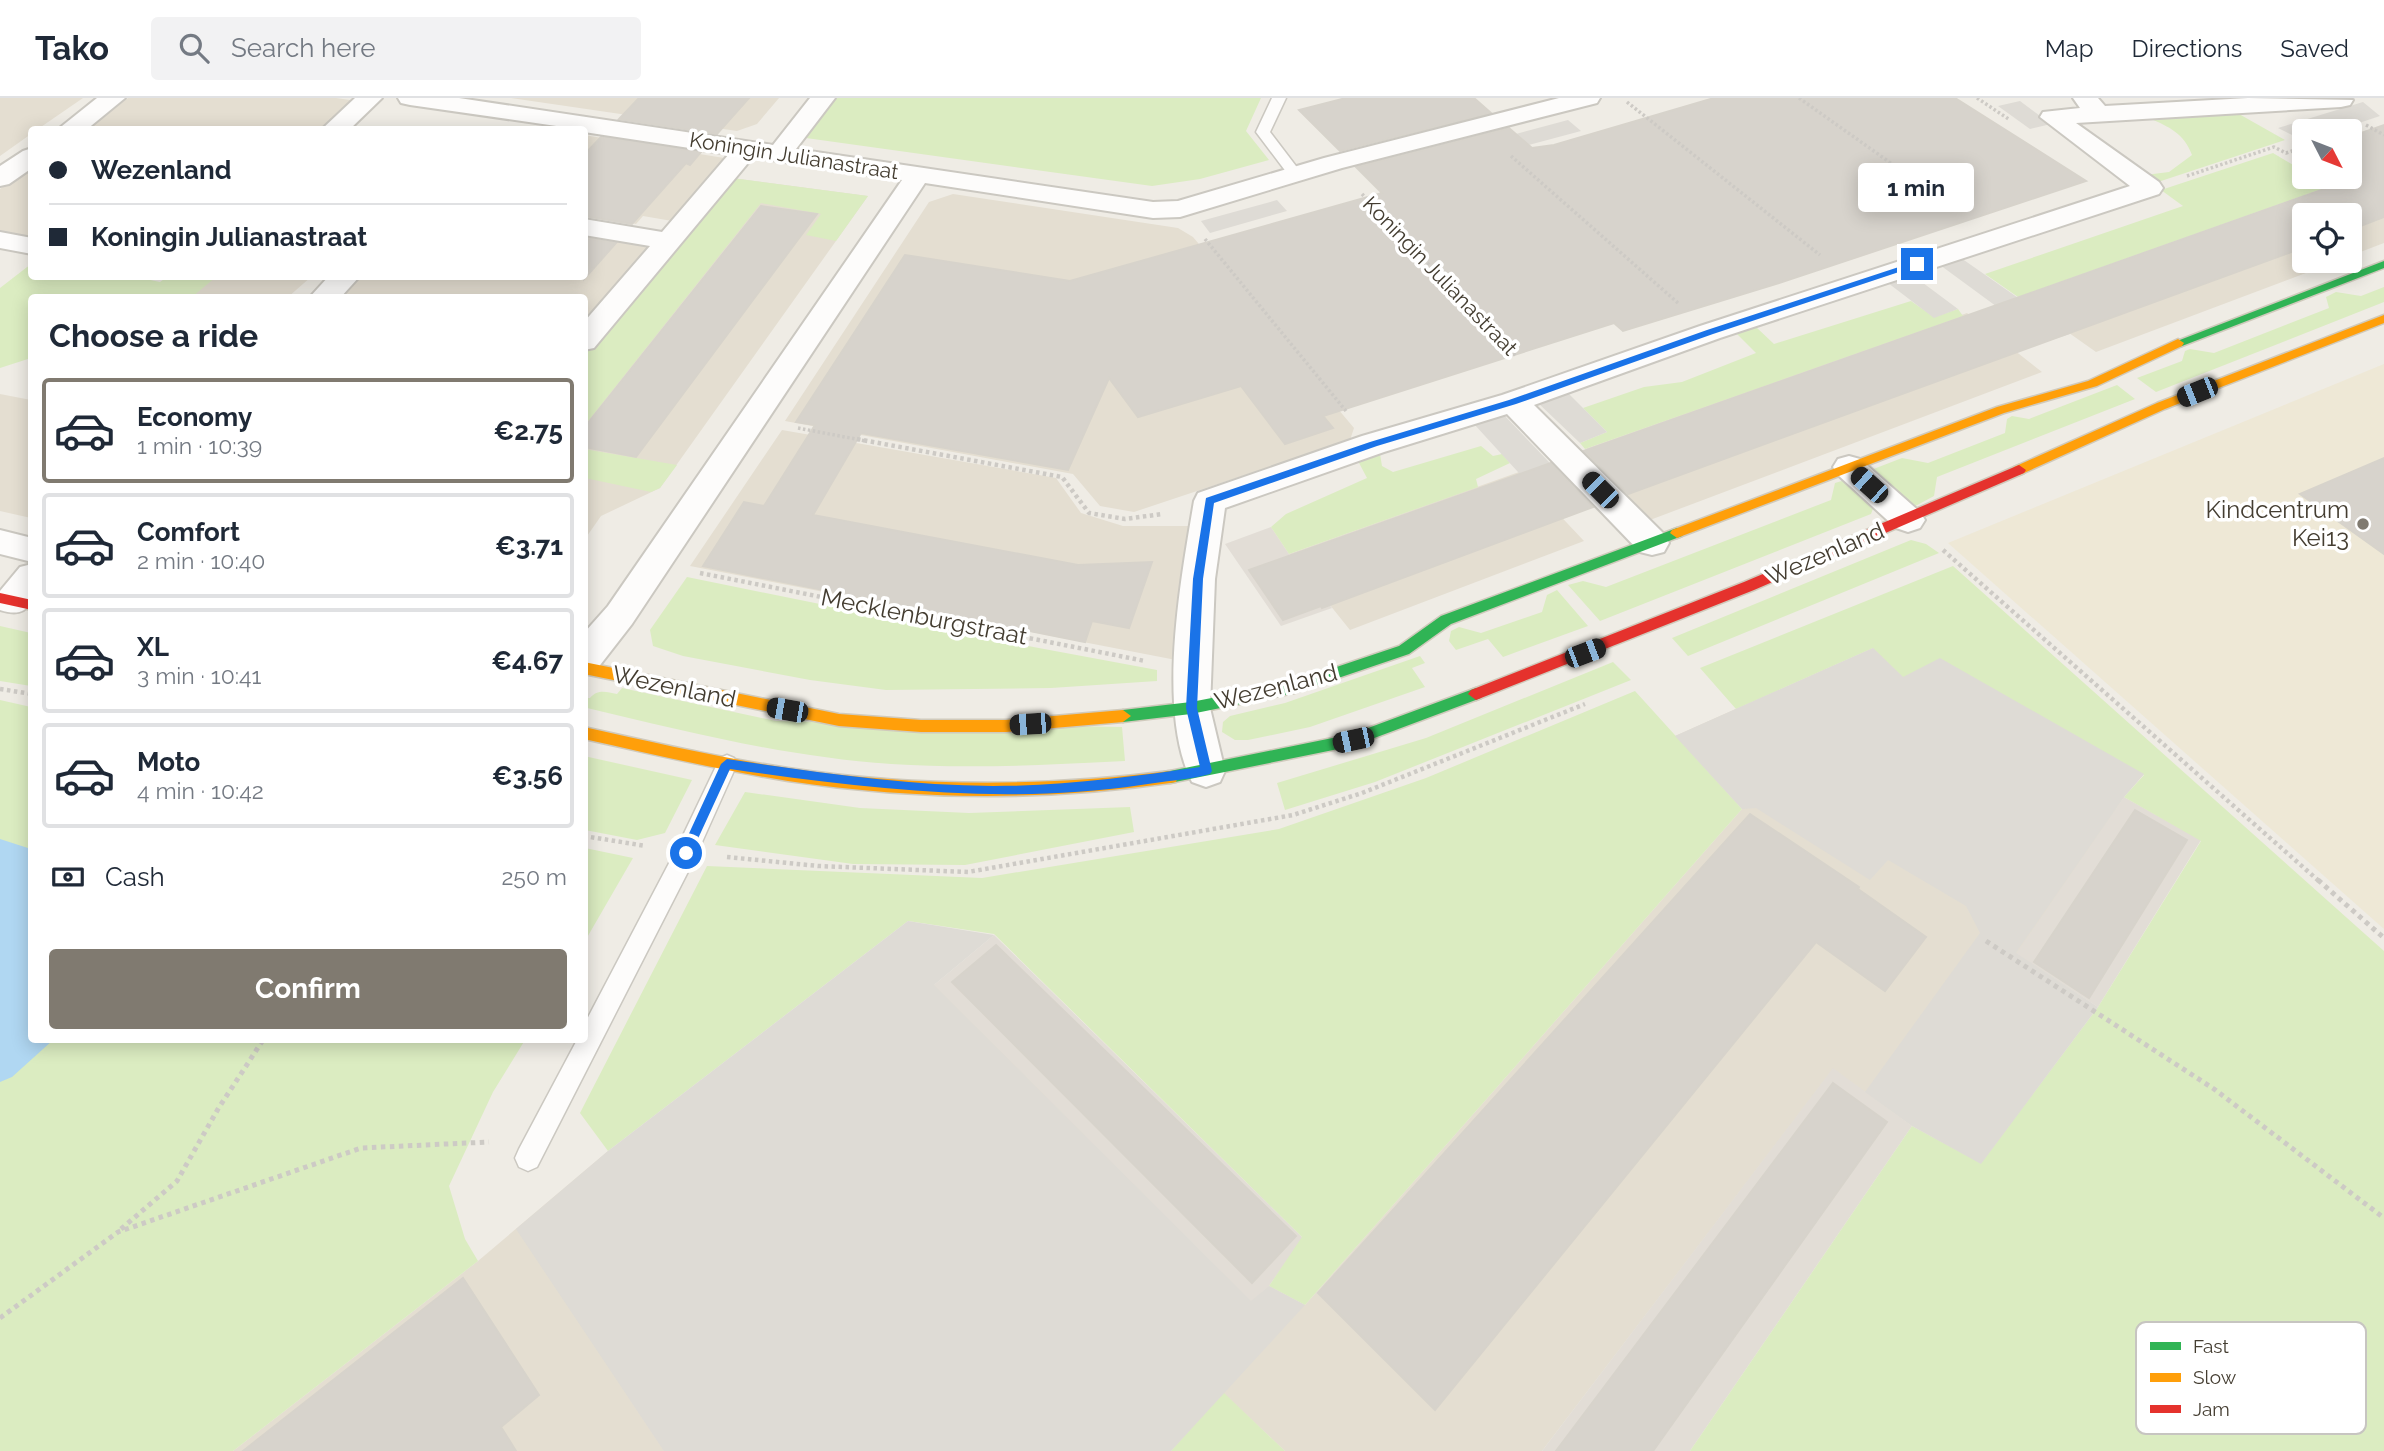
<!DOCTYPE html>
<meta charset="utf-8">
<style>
body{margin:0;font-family:Raleway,sans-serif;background:#f2f2f3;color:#1f2937;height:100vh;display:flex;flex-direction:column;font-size:26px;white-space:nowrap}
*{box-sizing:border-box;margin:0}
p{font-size:23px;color:#747a83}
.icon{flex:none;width:38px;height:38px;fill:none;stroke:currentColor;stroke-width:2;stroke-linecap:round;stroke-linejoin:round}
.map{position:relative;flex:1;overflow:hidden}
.sheet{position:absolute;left:28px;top:196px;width:560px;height:749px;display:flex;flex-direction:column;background:#fff;border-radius:7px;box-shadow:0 4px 18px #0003}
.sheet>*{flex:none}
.guide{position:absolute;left:28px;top:28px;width:560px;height:154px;border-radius:7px;box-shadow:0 4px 18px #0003;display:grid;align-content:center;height:154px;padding:0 21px;background:#fff}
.needle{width:46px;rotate:132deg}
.buttons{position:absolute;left:2292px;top:21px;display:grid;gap:14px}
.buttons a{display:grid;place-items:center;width:70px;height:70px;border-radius:7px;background:#fff;box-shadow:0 4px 18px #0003;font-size:35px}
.end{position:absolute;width:32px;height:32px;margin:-16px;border:9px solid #1a73e8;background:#fff;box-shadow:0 0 0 4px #fff}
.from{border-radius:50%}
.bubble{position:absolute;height:49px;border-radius:7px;background:#fff;box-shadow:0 4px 18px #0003;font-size:23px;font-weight:700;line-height:49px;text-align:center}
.car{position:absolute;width:21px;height:42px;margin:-21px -10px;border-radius:9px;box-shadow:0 0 5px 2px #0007;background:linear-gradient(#222 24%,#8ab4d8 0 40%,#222 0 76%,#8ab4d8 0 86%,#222 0)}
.guide b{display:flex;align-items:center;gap:24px;height:66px;font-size:26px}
.guide b+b{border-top:2px solid #e0e1e3}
.guide i{width:18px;height:18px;background:#1f2937}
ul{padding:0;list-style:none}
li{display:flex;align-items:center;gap:21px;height:105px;margin:0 14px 10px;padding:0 7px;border:4px solid #e0e1e3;border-radius:7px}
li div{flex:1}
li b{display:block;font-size:26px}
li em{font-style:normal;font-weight:700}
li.selected{border-color:#807a70}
li>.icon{width:63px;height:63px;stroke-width:1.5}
h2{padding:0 21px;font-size:32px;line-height:84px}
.pay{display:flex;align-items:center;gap:18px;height:77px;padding:0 21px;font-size:26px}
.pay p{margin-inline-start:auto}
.cta{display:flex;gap:14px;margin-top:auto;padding:14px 21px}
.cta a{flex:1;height:80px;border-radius:7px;background:#807a70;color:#fff;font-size:28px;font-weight:700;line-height:80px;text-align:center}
header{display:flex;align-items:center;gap:42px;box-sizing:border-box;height:98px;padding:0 35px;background:#fff;border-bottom:2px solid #e0e1e3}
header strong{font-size:33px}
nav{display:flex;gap:38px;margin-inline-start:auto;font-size:24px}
.search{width:490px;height:63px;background:#f2f2f3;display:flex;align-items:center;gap:18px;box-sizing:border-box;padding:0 24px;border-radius:7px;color:#747a83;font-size:26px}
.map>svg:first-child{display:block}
.residential{fill:#e4ded1}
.industrial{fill:#e2ddd6}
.education{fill:#eee8d6}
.green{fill:#dbecc1}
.parking{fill:#dedbd5}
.water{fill:#b0d7f2}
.building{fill:#d7d3cc;stroke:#d7d3cb;stroke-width:2}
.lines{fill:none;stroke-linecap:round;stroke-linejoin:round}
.lane-casing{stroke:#cbc8c1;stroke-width:3}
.street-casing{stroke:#cbc8c1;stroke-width:4}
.fast-casing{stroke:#d0cabc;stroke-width:3}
.slow-casing{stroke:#d0cabc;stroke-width:3}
.jam-casing{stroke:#d0cabc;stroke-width:3}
.path-far2{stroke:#cdcac5;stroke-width:3.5;stroke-dasharray:2.5 2.5;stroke-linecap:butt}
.path-far1{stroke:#cdcac5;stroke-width:4.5;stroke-dasharray:3.5 3.5;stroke-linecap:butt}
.path{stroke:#cdcac5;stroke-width:5;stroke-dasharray:4.5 4.5;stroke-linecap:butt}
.lane{fill:#fdfcfb;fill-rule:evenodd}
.street{fill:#fdfcfb;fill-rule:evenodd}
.fast{fill:#30b455;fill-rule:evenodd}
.slow{fill:#ff9f0a;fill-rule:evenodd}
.jam{fill:#e5322d;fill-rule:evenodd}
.route{fill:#1a73e8}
.poi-dot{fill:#807a70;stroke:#fff;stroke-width:2.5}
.labels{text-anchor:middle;stroke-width:7;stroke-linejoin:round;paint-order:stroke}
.far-street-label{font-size:21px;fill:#443d31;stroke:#fff}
.poi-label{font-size:24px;fill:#443d31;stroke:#fff;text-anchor:end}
.street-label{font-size:24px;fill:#443d31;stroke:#fff}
.key{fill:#fff;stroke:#c7c5c1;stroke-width:2}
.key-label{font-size:19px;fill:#443d31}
</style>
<header>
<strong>Tako</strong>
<div class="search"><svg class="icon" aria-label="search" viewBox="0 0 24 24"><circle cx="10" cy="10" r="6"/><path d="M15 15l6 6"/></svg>Search here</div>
<nav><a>Map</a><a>Directions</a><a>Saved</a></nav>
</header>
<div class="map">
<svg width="2384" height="1353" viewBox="0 0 2384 1353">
<rect width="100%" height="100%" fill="#efece5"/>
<!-- residential -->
<path class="residential" d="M0,0H83L38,31L32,32L31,36L0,58Z
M128,0H336L357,3L323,31L85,32Z
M511,0H779L757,26L737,33Z
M2367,32L2384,41V145L2350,158V117H2305V163H2338L2096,254L2018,199L2329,88L2314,79H2350V38Z
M584,37L730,61L678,124L643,118L636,126L585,118Z
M31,68V142L0,136V91Z
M732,80L868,98L660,390L601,418L585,441V256Z
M953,96L1178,130L1193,139L1354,330L1350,342L1134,414L1100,408L1073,376L785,323L929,104Z
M585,135L656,146L585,232L584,200H356L339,197L359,179L584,178Z
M183,179H311L288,199L159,200Z
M1967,215L2042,274L1650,422L1585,351Z
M0,296L31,302V420L0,413Z
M782,332L1056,380L1081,415L1123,428H1189L1176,562L690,468Z
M1519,374L1584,443L1350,532L1289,456Z
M1873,550L2144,676L2124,699L1912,1028L1833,971L1542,1353H1285L1223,1295L1171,1353H233L478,1163L608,1053L934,886L1251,1203L1269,1188L1305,1207L1742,711L1675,638Z"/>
<!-- industrial -->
<path class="industrial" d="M1271,429L1289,456L1332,510L1281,528L1225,446Z
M2124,699L2201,742L2098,909L2016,856Z
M994,837L1303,1140L1269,1188L1251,1204L934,887Z
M1833,970L1912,1028L1690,1353H1542Z"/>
<!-- education -->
<path class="education" d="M2384,266V831L1948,445Z"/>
<!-- green -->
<path class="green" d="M837,0H1261L1246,33L1269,62L1200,81L1152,88L806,40Z
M2239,16L2285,42L2155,85L2145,77L2169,74L2192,57C2184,35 2169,29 2149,20Z
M2273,55L2305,74V79H2314L2330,88L2018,199L1985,176L2183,108L2161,92Z
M732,80L868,98L836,143L806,137L821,116L761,105L585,327V256Z
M31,166L32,178H131L160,184L167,179H216L192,199L32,200L31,260L0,270V190Z
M2384,189V204L2156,294L2137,280L2182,263L2185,253L2190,251L2214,255L2329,210L2326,199L2336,194L2361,198Z
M1911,203L1934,219L1958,211L1963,218L1585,351L1580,345L1607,334L1583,310L1644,289L1682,284L1756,255L1737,236L1756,229L1774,246Z
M2117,287L2135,301L1937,379L1934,398L1908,412L1871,372L1902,360L1928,365L2005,335L2007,321L2012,318L2029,321Z
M1481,348L1493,358L1502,356L1510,365L1476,381L1478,389L1289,456L1271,429L1286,416L1367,380L1358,363L1380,356L1382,368L1393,374Z
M584,351L677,367L660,390L651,394L585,380Z
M1845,382L1874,408L1871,416L1600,523L1568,487L1583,483L1606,489L1831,402L1835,385Z
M1911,442L1926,446L1939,455L1688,558L1672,540Z
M1953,468L2384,853V1353H1690L1912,1028L1981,1065L2098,909L2201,743L2124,699L2144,677L1903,579L1873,550L1736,611L1700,570Z
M687,479L1012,545L1157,572V583L1051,590L886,592L810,582L683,558L653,548L650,532Z
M1557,492L1588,528L1503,559L1488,541L1456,552L1449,543L1451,533L1459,529L1481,535L1542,514L1547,497Z
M0,528L31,535V588L0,583Z
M1420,558L1425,565L1412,570L1425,589L1310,629L1248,642H1235L1222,634L1223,624L1230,618L1285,605Z
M1613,564L1631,582L1375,684L1285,712L1277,685L1426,640Z
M622,590L776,623L1122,629L1125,663C1047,667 969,671 891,666C788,659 687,634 587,610L585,607L584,600H590C598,591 606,594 617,596Z
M1635,593L1742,711L1305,1207L1269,1188L1302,1139L994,836L908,823L608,1053L580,1015L707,768L982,780L1279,731L1426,680Z
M0,602L31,609L32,942H525L493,994L449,1088L465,1141L478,1163L233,1353H0Z
M584,658L692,682L665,735L637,742L585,732Z
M745,694L860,710L969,715L1130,709L1134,734L965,767L853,766L715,747Z
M585,750L633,760L585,843L584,750Z
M1223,1294L1285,1353H1171Z"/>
<!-- parking -->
<path class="parking" d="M2020,3L2051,26L2030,31L1998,8Z
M2363,4L2380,18L2335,33H2305L2304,43L2278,30Z
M1568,22L1581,33L1514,51L1501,40Z
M1277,102L1287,113L1210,135L1201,123Z
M1961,160L2070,236L2045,244L1940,167Z
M1911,176L1958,211L1934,220L1888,185Z
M1566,293L1607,334L1580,345L1536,303Z
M1503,316L1592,409L1561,421L1474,326Z
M1873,550L1903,579L1940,560L2144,676L2124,699L2016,855L2098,909L1981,1066L1912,1028L1865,994L1980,835L1966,808L1888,762L1870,782L1756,710L1742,711L1675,638Z
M908,823L994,837L934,887L1251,1203L1269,1188L1305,1207L1171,1353H664L516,1131L608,1053Z"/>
<!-- water -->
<path class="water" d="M0,741L31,751L32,942H53L12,979L0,984Z"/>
<!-- building -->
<path class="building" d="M639,0H749L717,36L619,21Z
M1346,0H1474L1491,15L1340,53L1299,12Z
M1714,0H1955L2086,83L1779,185L1623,233L1614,225L1323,318L1333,330L1285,346L1241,288L1138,319L1109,280L1068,372L861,335L813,417L1078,467L1152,464L1129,530L1092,523L1085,544L703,468L744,404L764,408L815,327L796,324L905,157L1070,183L1382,95L1356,69L1509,30L1532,50L1554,47Z
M2384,27V119L2350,132V117H2305V149L1628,396L1584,353L2333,88L2316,79H2350V39Z
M601,39L701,54L690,67L686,65L632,126L584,118V57Z
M761,108L817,116L636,359L584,349V330Z
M584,140L616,145L584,181Z
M2384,360V456L2300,396Z
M1551,365L1593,409L1322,510L1321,508L1283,522L1249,472Z
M2135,712L2187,742L2089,900L2034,864Z
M1750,716L1859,789L1858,791L1926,839L1885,893L1816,844L1435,1312L1318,1195Z
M996,847L1296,1138L1252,1185L952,884Z
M1833,985L1887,1024L1653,1353H1556Z
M463,1180L539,1297L501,1329L516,1353H243Z"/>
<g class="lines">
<defs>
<path id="lane" d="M1272,0H1286L1270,34L1302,76L1300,79H1290L1256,34Z
M727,657L734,660L737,666L694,762L537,1069L528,1073L519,1069L515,1060L519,1051L577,942H584V927L677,750L720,660Z"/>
<path id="street" d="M97,0H125L86,32H57Z
M355,0H382L349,32H321Z
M398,0H459L773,47L810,0H835L796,51L1153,104L1178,103L1324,60L1559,0H1600L1597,5L1342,70L1180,119L1153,120L925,85L632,526L597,571L584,575V535L608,508L902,82L753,59L594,250L584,252V224L650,148L584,137V121L662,134L729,56L584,34V32L410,7L401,5Z
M2073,0H2098L2105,8L2248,0L2353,2L2350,7L2341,9L2076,25L2159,84L2163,90L2159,96L1720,240L1534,307L1664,436L1669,445L1664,454L1652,457L1640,454L1507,316L1384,354L1225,410L1215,481L1210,610L1225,673L1220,684L1206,689L1192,684C1156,613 1181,480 1194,403L1198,395L1362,338L1502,297L1700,228L2130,88L2040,19L2043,14L2080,10Z
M32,50V70L9,86L0,88V68L23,53Z
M0,134L32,140V156L0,150Z
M329,178H360L340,200H309Z
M1849,358L1860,361L1920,414L1925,422L1920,430L1908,434L1896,430L1838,377L1833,369L1838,361Z
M0,432L32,440V464L0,456Z
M32,466C32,491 38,524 0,512V493L20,469Z"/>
<path id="fast" d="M2384,163V170L2182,248L2178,249L2172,245Z
M1677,430L1682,432L1684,435L1682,438L1451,526L1409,556L1294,595L1191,616L1123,624L1115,618L1123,612L1191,604L1289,585L1399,548L1441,518Z
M1476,590L1484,596L1481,600L1353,648L1170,685L1164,684L1162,679L1164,674L1170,673L1352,636Z"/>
<path id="slow" d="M2384,217V225L2165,311L2024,375L2019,377L2012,372L2014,369L2157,305Z
M2178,241L2184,245L2182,248L2097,288L2004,315L1682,438L1677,440L1670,435L1672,432L1997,309L2088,283Z
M584,564L839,616L921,622H1006L1123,612L1131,618L1123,624L1006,634H921L839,628L584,576Z
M584,629C652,644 720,660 788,670C914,689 1044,689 1170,673L1176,674L1178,679L1176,684L1170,685C1044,703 914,702 788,683C719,672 652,656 584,641Z"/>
<path id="jam" d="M2019,367L2026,372L2024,375L1754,492L1481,600L1476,602L1468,596L1471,592L1744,484Z
M0,495L32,502V512L0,505Z"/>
</defs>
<!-- lane casing -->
<use href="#lane" class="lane-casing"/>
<!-- street casing -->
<use href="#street" class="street-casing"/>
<!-- fast casing -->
<use href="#fast" class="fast-casing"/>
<!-- slow casing -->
<use href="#slow" class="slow-casing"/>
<!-- jam casing -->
<use href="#jam" class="jam-casing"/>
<!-- path-far2 -->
<path class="path-far2" d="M1799,0L1957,112
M1977,0L2010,22
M1627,4L1820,157
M2366,27L2384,37
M1511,58L1678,205
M2187,78L2274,49L2286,55L2305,49
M1362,96L1517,259
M1205,141L1346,313
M798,330L866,343"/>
<!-- path-far1 -->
<path class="path-far1" d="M857,341L1062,379L1089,415L1125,421L1162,416
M1943,452L2320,784
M700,475L1145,563
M0,591L32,596
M584,738L646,748
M727,759L818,768L968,774L1293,717L1362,695L1585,606"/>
<!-- path -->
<path class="path" d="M2318,782L2384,840
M1986,843L2214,991L2384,1120
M121,1131L177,1083L218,1011L263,942
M0,1220L118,1134L361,1050L489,1044"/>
<!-- lane -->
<use href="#lane" class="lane"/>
<!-- street -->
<use href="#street" class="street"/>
<!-- fast -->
<use href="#fast" class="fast"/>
<!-- slow -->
<use href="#slow" class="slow"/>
<!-- jam -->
<use href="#jam" class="jam"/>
</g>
<!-- route -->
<path class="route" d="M1917,163L1920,167L1713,236L1516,306L1377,348L1214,405L1203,481L1197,610L1212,673L1210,676C1189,682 1164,683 1141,687C1004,707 867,691 730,671L690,758H681L680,755L721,666L727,661C815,674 903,687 993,688C1062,688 1131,679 1200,669L1186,610L1193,481L1206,400L1370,344L1509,302L1707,232Z"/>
<!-- markers -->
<circle class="poi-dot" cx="2363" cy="426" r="7"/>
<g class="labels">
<!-- far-street labels -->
<g class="far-street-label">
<text transform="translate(794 58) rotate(9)" y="7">Koningin Julianastraat</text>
<text transform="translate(1440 178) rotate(46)" y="7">Koningin Julianastraat</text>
</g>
<!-- poi labels -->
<g class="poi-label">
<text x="2349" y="420">Kindcentrum<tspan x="2349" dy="28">Kei13</tspan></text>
</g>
<!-- street labels -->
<g class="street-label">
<text transform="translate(1825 456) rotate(-23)" y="8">Wezenland</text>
<text transform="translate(924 519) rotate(11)" y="8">Mecklenburgstraat</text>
<text transform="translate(674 589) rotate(12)" y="8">Wezenland</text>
<text transform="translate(1276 589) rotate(-14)" y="8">Wezenland</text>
</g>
</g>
<!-- legend -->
<rect x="2136" y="1224" width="230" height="112" rx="10" class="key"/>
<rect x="2150" y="1244" width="31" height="8" fill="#30b455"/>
<rect x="2150" y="1275" width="31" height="9" fill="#ff9f0a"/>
<rect x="2150" y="1307" width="31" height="8" fill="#e5322d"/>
<g class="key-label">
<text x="2193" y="1255">Fast</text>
<text x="2193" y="1286">Slow</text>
<text x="2193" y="1318">Jam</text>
</g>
</svg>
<div class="buttons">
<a><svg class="needle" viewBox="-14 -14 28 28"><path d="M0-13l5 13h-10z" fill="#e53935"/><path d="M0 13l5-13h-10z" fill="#747a83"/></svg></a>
<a><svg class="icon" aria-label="locate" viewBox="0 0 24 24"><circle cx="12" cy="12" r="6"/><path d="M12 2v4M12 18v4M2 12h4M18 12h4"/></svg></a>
</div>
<i class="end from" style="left:686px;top:755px"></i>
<i class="end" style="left:1917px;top:166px"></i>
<div class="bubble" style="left:1858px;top:65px;width:116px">1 min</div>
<i class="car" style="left:2197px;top:294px;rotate:248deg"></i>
<i class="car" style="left:1869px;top:387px;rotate:312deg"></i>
<i class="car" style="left:1600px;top:392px;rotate:315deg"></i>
<i class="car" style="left:1585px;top:555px;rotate:69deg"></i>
<i class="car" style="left:787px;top:612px;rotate:280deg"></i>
<i class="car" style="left:1030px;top:626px;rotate:266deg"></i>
<i class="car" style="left:1353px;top:642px;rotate:258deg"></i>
<div class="guide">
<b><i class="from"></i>Wezenland</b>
<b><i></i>Koningin Julianastraat</b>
</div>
<section class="sheet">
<h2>Choose a ride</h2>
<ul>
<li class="selected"><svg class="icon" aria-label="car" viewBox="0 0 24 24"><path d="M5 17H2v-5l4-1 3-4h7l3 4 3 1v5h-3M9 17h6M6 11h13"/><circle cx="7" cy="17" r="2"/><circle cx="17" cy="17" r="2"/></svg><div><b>Economy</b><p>1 min · 10:39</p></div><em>€2.75</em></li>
<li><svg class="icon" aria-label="car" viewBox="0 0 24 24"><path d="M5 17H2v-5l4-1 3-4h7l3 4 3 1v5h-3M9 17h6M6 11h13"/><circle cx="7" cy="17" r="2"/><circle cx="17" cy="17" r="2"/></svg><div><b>Comfort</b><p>2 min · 10:40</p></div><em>€3.71</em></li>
<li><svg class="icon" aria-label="car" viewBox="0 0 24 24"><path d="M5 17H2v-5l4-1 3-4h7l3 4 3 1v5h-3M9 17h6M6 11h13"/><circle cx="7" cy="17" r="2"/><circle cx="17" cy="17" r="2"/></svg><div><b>XL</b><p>3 min · 10:41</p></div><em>€4.67</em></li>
<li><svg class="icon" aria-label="car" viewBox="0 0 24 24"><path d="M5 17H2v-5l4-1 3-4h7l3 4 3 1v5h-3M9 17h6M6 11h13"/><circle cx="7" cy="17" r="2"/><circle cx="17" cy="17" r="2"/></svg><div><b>Moto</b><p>4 min · 10:42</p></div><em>€3.56</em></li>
</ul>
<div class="pay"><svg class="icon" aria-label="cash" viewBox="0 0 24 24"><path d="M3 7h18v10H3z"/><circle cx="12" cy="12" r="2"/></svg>Cash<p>250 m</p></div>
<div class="cta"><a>Confirm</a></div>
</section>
</div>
